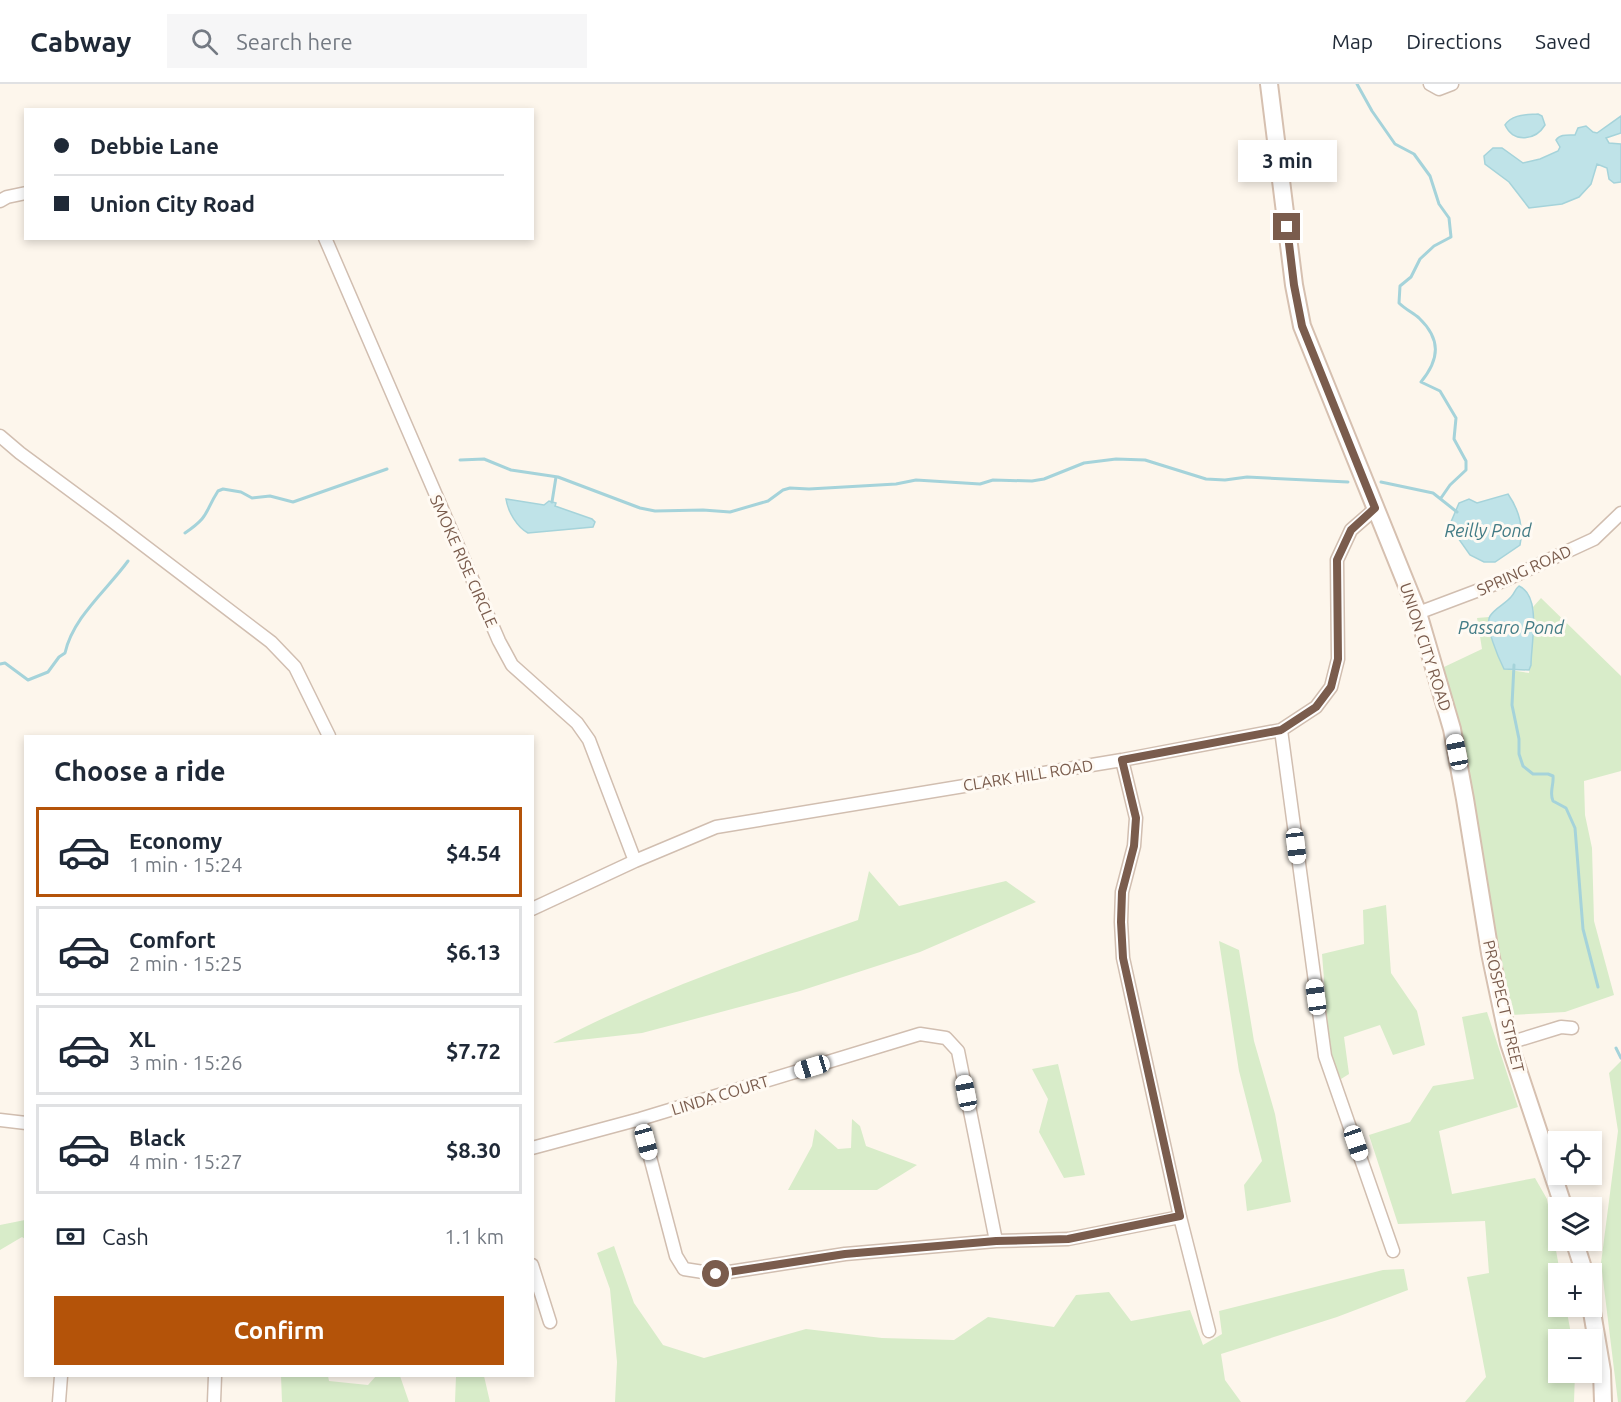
<!DOCTYPE html>
<meta charset="utf-8">
<style>
body{margin:0;font-family:Ubuntu,sans-serif;background:#f6f6f7;color:#1f2937;height:100vh;display:flex;flex-direction:column;font-size:22px;white-space:nowrap}
*{box-sizing:border-box;margin:0}
p{font-size:20px;color:#747a83}
.icon{flex:none;width:33px;height:33px;fill:none;stroke:currentColor;stroke-width:2;stroke-linecap:round;stroke-linejoin:round}
.map{position:relative;flex:1;overflow:hidden}
.panel{position:absolute;left:24px;top:651px;width:510px;height:642px;display:flex;flex-direction:column;background:#fff;border-radius:0px;box-shadow:0 3px 9px #0003}
.panel>*{flex:none}
.top-card{position:absolute;left:24px;top:24px;width:510px;height:132px;border-radius:0px;box-shadow:0 3px 9px #0003;display:grid;align-content:center;height:132px;padding:0 30px;background:#fff}
.fabs{position:absolute;left:1548px;top:1047px;display:grid;gap:12px}
.fabs a{display:grid;place-items:center;width:54px;height:54px;border-radius:0px;background:#fff;box-shadow:0 3px 9px #0003;font-size:30px}
.end{position:absolute;width:27px;height:27px;margin:-14px;border:8px solid #7a5c4d;background:#fff;box-shadow:0 0 0 3px #fff}
.from{border-radius:50%}
.bubble{position:absolute;height:42px;border-radius:0px;background:#fff;box-shadow:0 3px 9px #0003;font-size:20px;font-weight:700;line-height:42px;text-align:center}
.car{position:absolute;width:18px;height:36px;margin:-18px -9px;border-radius:8px;box-shadow:0 0 4px 2px #0007;background:linear-gradient(#fff 24%,#345 0 40%,#fff 0 76%,#345 0 86%,#fff 0)}
.top-card b{display:flex;align-items:center;gap:21px;height:57px;font-size:22px}
.top-card b+b{border-top:2px solid #e0e1e3}
.top-card i{width:15px;height:15px;background:#1f2937}
ul{padding:0;list-style:none}
li{display:flex;align-items:center;gap:18px;height:90px;margin:0 12px 9px;padding:0 18px;border:3px solid #e0e1e3;border-radius:0px}
li div{flex:1}
li b{display:block;font-size:22px}
li em{font-style:normal;font-weight:700}
li.active{border-color:#b45309}
li>.icon{width:54px;height:54px;stroke-width:1.5}
h2{padding:0 30px;font-size:27px;line-height:72px}
.pay{display:flex;align-items:center;gap:15px;height:66px;padding:0 30px;font-size:22px}
.pay p{margin-inline-start:auto}
.primary-button{display:flex;gap:12px;margin-top:auto;padding:12px 30px}
.primary-button a{flex:1;height:69px;border-radius:0px;background:#b45309;color:#fff;font-size:24px;font-weight:700;line-height:69px;text-align:center}
header{display:flex;align-items:center;gap:36px;box-sizing:border-box;height:84px;padding:0 30px;background:#fff;border-bottom:2px solid #e0e1e3}
header strong{font-size:28px}
nav{display:flex;gap:33px;margin-inline-start:auto;font-size:21px}
.search{width:420px;height:54px;background:#f6f6f7;display:flex;align-items:center;gap:15px;box-sizing:border-box;padding:0 21px;border-radius:0px;color:#747a83;font-size:22px}
.map>svg:first-child{display:block}
.green{fill:#d8ecc9}
.water{fill:#bfe3e8;stroke:#a5d3da;stroke-width:1.5}
.lines{fill:none;stroke-linecap:round;stroke-linejoin:round}
.stream{stroke:#a5d3da;stroke-width:3}
.minor-casing{stroke:#d1beb0;stroke-width:15}
.secondary-casing{stroke:#d6c0b0;stroke-width:20}
.minor{stroke:#fff;stroke-width:12}
.secondary{stroke:#fff;stroke-width:16}
.route{stroke:#7a5c4d;stroke-width:8}
.labels{text-anchor:middle;stroke-width:6;stroke-linejoin:round;paint-order:stroke}
.street-label{font-size:16px;fill:#7a5c4d;stroke:#fffaf3}
.water-label{font-size:18px;font-style:italic;fill:#437c86;stroke:#fffaf3}
</style>
<header>
<strong>Cabway</strong>
<div class="search"><svg class="icon" aria-label="search" viewBox="0 0 24 24"><circle cx="10" cy="10" r="6"/><path d="M15 15l6 6"/></svg>Search here</div>
<nav><a>Map</a><a>Directions</a><a>Saved</a></nav>
</header>
<div class="map">
<svg width="1621" height="1318" viewBox="0 0 1621 1318">
<rect width="100%" height="100%" fill="#fdf6ec"/>
<!-- green -->
<path class="green" d="M1541,514L1621,592V687L1584,697L1585,731L1592,764L1594,837L1614,911L1565,928L1510,931L1494,859L1479,750L1444,583L1482,565L1477,534L1489,533C1487,546 1498,573 1504,585L1529,589L1534,531L1533,523Z
M869,787L899,822L1006,797L1036,818L920,868L800,907L642,949L553,959C650,908 754,873 858,836Z
M1386,821L1391,889L1417,927L1425,961L1393,971L1380,941L1344,953L1349,990L1341,995L1330,971L1322,870L1364,860L1363,826Z
M1219,857L1239,866L1254,957L1275,1030L1291,1118L1247,1127L1244,1101L1262,1077L1239,987Z
M1487,928L1518,1023L1439,1047L1452,1110L1535,1094L1547,1115L1560,1189L1558,1190V1222L1566,1223L1572,1255L1558,1256V1288L1575,1289L1574,1318H1465L1486,1293L1467,1193L1489,1189L1485,1137L1398,1140L1369,1051L1410,1038L1433,1002L1474,995L1462,933Z
M1621,977V1318H1618L1601,1179L1618,1047L1609,989Z
M1058,980L1085,1091L1064,1094L1039,1048L1048,1015L1032,985Z
M852,1035L860,1042L866,1062L917,1081L877,1106H788L812,1062L815,1045L838,1065L851,1064Z
M25,1136V1155L22,1153L0,1166V1141Z
M614,1162L634,1219L663,1261L704,1274L806,1245L882,1254L954,1256L988,1233L1054,1243L1076,1211L1109,1208L1131,1237L1190,1226L1203,1261L1222,1250L1219,1227L1383,1186L1404,1185L1408,1206L1337,1233L1221,1270L1225,1296L1241,1318H615L617,1278L610,1205L597,1169Z
M281,1292H328L329,1297L368,1301L376,1292H400L409,1318H282Z
M456,1292H484L490,1318H455Z"/>
<!-- water -->
<path class="water" d="M1538,30L1542,32L1545,41C1536,56 1514,60 1505,41C1512,30 1526,31 1538,30Z
M1621,32V49L1606,54L1609,59L1621,60V98L1614,99L1609,95L1607,84L1597,80L1591,100L1579,113L1562,120L1529,124L1509,98L1485,80L1484,72L1493,64H1502L1523,79L1540,75L1558,67L1560,63L1556,56C1560,50 1567,51 1575,51L1578,44L1586,42L1593,48L1597,49Z
M1508,410C1519,426 1524,442 1520,461L1495,478H1484L1470,471L1451,444V438L1459,419L1469,415L1477,419Z
M506,415L544,421L549,417L556,419L555,422L592,435L595,438L593,443L528,449C517,443 508,428 506,415Z
M1519,502C1542,512 1531,560 1531,581L1529,586L1504,585C1499,575 1484,541 1490,532C1495,524 1505,520 1511,513C1515,509 1515,505 1519,502Z"/>
<g class="lines">
<!-- stream -->
<path class="stream" d="M1357,0L1372,27L1395,60L1414,70L1430,92L1439,120L1449,134L1451,153L1434,162L1420,175L1411,193L1400,202L1399,219C1405,225 1413,229 1419,234C1441,255 1440,275 1421,298L1440,307L1456,334L1454,355L1466,377V386L1450,401L1441,414
M460,376L484,375L511,386L558,393L640,424L655,427L703,426L730,428L768,417L783,406L790,404L809,405L896,400L916,396L980,400L993,396L1032,397L1044,395L1084,379L1116,375L1145,376L1206,395L1225,396L1247,393L1348,398
M1381,398L1433,409L1457,428
M552,418L556,393
M185,449C210,432 204,429 218,407L223,405L241,408L252,414L270,412L293,418L387,385
M0,580L5,579L28,596L48,588L59,573L65,569C73,533 107,506 128,477
M1514,581L1512,621L1519,655V670L1523,682L1533,690H1548L1553,692C1554,702 1549,708 1553,717L1566,724L1575,744L1583,845L1598,903
M1616,964L1621,974"/>
<defs>
<path id="minor" d="M1430,0L1439,5L1452,0
M0,117L7,113L26,109
M325,154L499,557L512,581L577,639L589,656L635,777
M0,352L20,369L112,437L271,558L295,583L329,652
M1418,529L1503,497L1594,455L1621,429
M1281,646L1325,972L1393,1167
M1122,676L1136,734L1134,762L1122,808L1121,838L1123,874L1180,1133L1209,1247
M532,825L635,777L716,743L1122,676L1281,646L1316,623L1331,603L1338,575L1337,476L1351,446L1375,425
M1509,959L1561,943L1572,944
M640,1035L676,1172L684,1185L716,1190L845,1170L996,1157L1068,1155L1180,1133
M0,1036L26,1039
M532,1064L640,1035L920,950L946,954L958,967L996,1157
M532,1181L550,1238
M59,1318L61,1292
M214,1318L215,1292"/>
<path id="secondary" d="M1269,0L1294,201L1302,242L1418,529L1452,645L1465,715L1490,869L1509,959L1564,1124
M1574,1156L1585,1190
M1591,1222L1602,1287L1603,1318"/>
</defs>
<!-- minor casing -->
<use href="#minor" class="minor-casing"/>
<!-- secondary casing -->
<use href="#secondary" class="secondary-casing"/>
<!-- minor -->
<use href="#minor" class="minor"/>
<!-- secondary -->
<use href="#secondary" class="secondary"/>
</g>
<g class="lines">
<!-- route -->
<path class="route" d="M716,1190L845,1170L996,1157L1068,1155L1180,1132L1123,874L1121,838L1122,808L1134,762L1136,734L1122,676L1281,646L1316,623L1331,603L1338,575L1337,476L1351,446L1375,424L1302,242L1294,201L1287,143"/>
</g>
<g class="labels">
<!-- street labels -->
<g class="street-label">
<text transform="translate(464 477) rotate(66)" y="6">SMOKE RISE CIRCLE</text>
<text transform="translate(1524 486) rotate(-24)" y="6">SPRING ROAD</text>
<text transform="translate(1426 563) rotate(72)" y="6">UNION CITY ROAD</text>
<text transform="translate(1028 691) rotate(-9)" y="6">CLARK HILL ROAD</text>
<text transform="translate(1504 922) rotate(77)" y="6">PROSPECT STREET</text>
<text transform="translate(720 1011) rotate(-17)" y="6">LINDA COURT</text>
</g>
<!-- water labels -->
<g class="water-label">
<text x="1488" y="453">Reilly Pond</text>
<text x="1511" y="550">Passaro Pond</text>
</g>
</g>
</svg>
<div class="fabs">
<a><svg class="icon" aria-label="locate" viewBox="0 0 24 24"><circle cx="12" cy="12" r="6"/><path d="M12 2v4M12 18v4M2 12h4M18 12h4"/></svg></a>
<a><svg class="icon" aria-label="layers" viewBox="0 0 24 24"><path d="M12 4l9 5-9 5-9-5zM3 14l9 5 9-5"/></svg></a>
<a>+</a>
<a>−</a>
</div>
<i class="end from" style="left:716px;top:1190px"></i>
<i class="end" style="left:1287px;top:143px"></i>
<div class="bubble" style="left:1238px;top:56px;width:99px">3 min</div>
<i class="car" style="left:1457px;top:668px;rotate:349deg"></i>
<i class="car" style="left:1296px;top:762px;rotate:173deg"></i>
<i class="car" style="left:1316px;top:913px;rotate:352deg"></i>
<i class="car" style="left:812px;top:983px;rotate:253deg"></i>
<i class="car" style="left:966px;top:1009px;rotate:349deg"></i>
<i class="car" style="left:646px;top:1058px;rotate:165deg"></i>
<i class="car" style="left:1356px;top:1059px;rotate:161deg"></i>
<div class="top-card">
<b><i class="from"></i>Debbie Lane</b>
<b><i></i>Union City Road</b>
</div>
<section class="panel">
<h2>Choose a ride</h2>
<ul>
<li class="active"><svg class="icon" aria-label="car" viewBox="0 0 24 24"><path d="M5 17H2v-5l4-1 3-4h7l3 4 3 1v5h-3M9 17h6M6 11h13"/><circle cx="7" cy="17" r="2"/><circle cx="17" cy="17" r="2"/></svg><div><b>Economy</b><p>1 min · 15:24</p></div><em>$4.54</em></li>
<li><svg class="icon" aria-label="car" viewBox="0 0 24 24"><path d="M5 17H2v-5l4-1 3-4h7l3 4 3 1v5h-3M9 17h6M6 11h13"/><circle cx="7" cy="17" r="2"/><circle cx="17" cy="17" r="2"/></svg><div><b>Comfort</b><p>2 min · 15:25</p></div><em>$6.13</em></li>
<li><svg class="icon" aria-label="car" viewBox="0 0 24 24"><path d="M5 17H2v-5l4-1 3-4h7l3 4 3 1v5h-3M9 17h6M6 11h13"/><circle cx="7" cy="17" r="2"/><circle cx="17" cy="17" r="2"/></svg><div><b>XL</b><p>3 min · 15:26</p></div><em>$7.72</em></li>
<li><svg class="icon" aria-label="car" viewBox="0 0 24 24"><path d="M5 17H2v-5l4-1 3-4h7l3 4 3 1v5h-3M9 17h6M6 11h13"/><circle cx="7" cy="17" r="2"/><circle cx="17" cy="17" r="2"/></svg><div><b>Black</b><p>4 min · 15:27</p></div><em>$8.30</em></li>
</ul>
<div class="pay"><svg class="icon" aria-label="cash" viewBox="0 0 24 24"><path d="M3 7h18v10H3z"/><circle cx="12" cy="12" r="2"/></svg>Cash<p>1.1 km</p></div>
<div class="primary-button"><a>Confirm</a></div>
</section>
</div>
